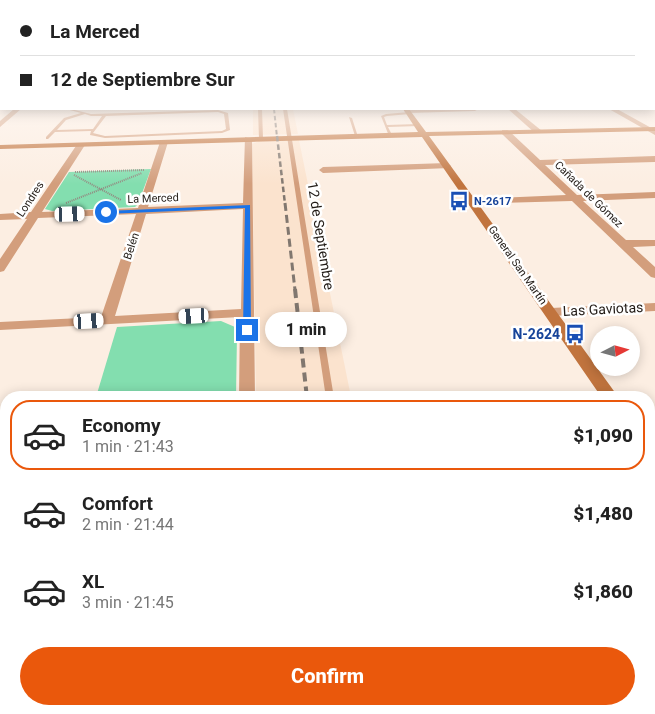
<!DOCTYPE html>
<meta charset="utf-8">
<style>
body{margin:0;font-family:Roboto,sans-serif;background:#f2f2f2;color:#222;height:100vh;display:flex;flex-direction:column;font-size:19px;white-space:nowrap}
*{box-sizing:border-box;margin:0}
p{font-size:16px;color:#767676}
.icon{flex:none;width:28px;height:28px;fill:none;stroke:currentColor;stroke-width:2;stroke-linecap:round;stroke-linejoin:round}
.map{position:relative;flex:1;overflow:hidden}
.panel{position:absolute;left:0px;top:391px;width:655px;height:324px;display:flex;flex-direction:column;background:#fff;border-radius:20px 20px 0 0;box-shadow:0 2px 12px #0003}
.panel>*{flex:none}
.guide{position:absolute;left:0px;top:0px;width:655px;height:110px;box-shadow:0 2px 12px #0003;display:grid;align-content:center;height:110px;padding:0 20px;background:#fff}
.needle{width:32px;rotate:84deg}
.tools{position:absolute;left:590px;top:326px;display:grid;gap:10px}
.tools a{display:grid;place-items:center;width:50px;height:50px;border-radius:50%;background:#fff;box-shadow:0 2px 12px #0003;font-size:25px}
.end{position:absolute;width:22px;height:22px;margin:-11px;border:6px solid #1a73e8;background:#fff;box-shadow:0 0 0 2px #fff}
.from{border-radius:50%}
.bubble{position:absolute;height:35px;border-radius:18px;background:#fff;box-shadow:0 2px 12px #0003;font-size:16px;font-weight:800;line-height:35px;text-align:center}
.car{position:absolute;width:15px;height:30px;margin:-15px -8px;border-radius:6px;box-shadow:0 0 4px 1px #0007;background:linear-gradient(#fff 24%,#345 0 40%,#fff 0 76%,#345 0 86%,#fff 0)}
.guide b{display:flex;align-items:center;gap:18px;height:48px;font-size:19px}
.guide b+b{border-top:1px solid #e0e0e0}
.guide i{width:12px;height:12px;background:#222}
ul{padding:9px 0 0;list-style:none}
li{display:flex;align-items:center;gap:15px;height:70px;margin:0 10px 8px;padding:0 10px;border:2px solid transparent;border-radius:20px}
li div{flex:1}
li b{display:block;font-size:19px}
li em{font-style:normal;font-weight:800}
li.active{border-color:#ea580c}
li>.icon{width:45px;height:45px;stroke-width:1.5}
.action{display:flex;gap:10px;margin-top:auto;padding:10px 20px}
.action a{flex:1;height:58px;border-radius:30px;background:#ea580c;color:#fff;font-size:20px;font-weight:800;line-height:58px;text-align:center}
.map>svg:first-child{display:block}
.built{fill:#fbe3ce}
.green{fill:#83deaf}
.lines{fill:none;stroke-linecap:round;stroke-linejoin:round}
.canal{fill:#3aa6d2;fill-rule:evenodd}
.path{stroke:#938980;stroke-width:2;stroke-dasharray:1 1;stroke-linecap:butt}
.service{fill:#d39e7c;fill-rule:evenodd}
.minor{fill:#d39e7c;fill-rule:evenodd}
.secondary{fill:#c1743e;fill-rule:evenodd}
.primary{fill:#a65c23;fill-rule:evenodd}
.rail-far4{stroke:#81776f;stroke-width:2;stroke-dasharray:4.5 2.5;stroke-linecap:butt}
.rail-far3{stroke:#81776f;stroke-width:2.5;stroke-dasharray:5.5 3;stroke-linecap:butt}
.rail-far2{stroke:#81776f;stroke-width:3;stroke-dasharray:8 4;stroke-linecap:butt}
.rail-far1{stroke:#81776f;stroke-width:4;stroke-dasharray:9 5;stroke-linecap:butt}
.rail{stroke:#81776f;stroke-width:5.5;stroke-dasharray:16 8;stroke-linecap:butt}
.route{fill:#1a73e8}
.labels{text-anchor:middle;stroke-width:5;stroke-linejoin:round;paint-order:stroke}
.far-street-label{font-size:11px;fill:#211b16;stroke:#fff}
.far-transit-label{font-size:11px;font-weight:bold;fill:#164399;stroke:#fff;text-anchor:start}
.street-label{font-size:14px;fill:#211b16;stroke:#fff}
.transit-label{font-size:14px;font-weight:bold;fill:#164399;stroke:#fff;text-anchor:end}
</style>
<div class="map">
<svg width="655" height="714" viewBox="0 0 655 714">
<rect width="100%" height="100%" fill="#fceee2"/>
<!-- built -->
<path class="built" d="M253,109H293L298,134L253,135Z
M299,140L351,397H256L252,144L259,141Z
M259,709H413L414,714H260Z"/>
<!-- green -->
<path class="green" d="M151,169L138,204L135,207L52,211L45,209L69,172Z
M221,321L235,327L237,333L236,397H96L117,327Z"/>
<g class="lines">
<!-- canal -->
<path class="canal" d="M0,84H1V87H0Z"/>
<!-- path -->
<path class="path" d="M75,172L144,170
M74,175L121,200
M66,203L142,173"/>
<!-- service -->
<path class="service" d="M66,109H71L91,114L218,110L228,113L230,130L222,133L105,138L90,135L91,131L55,132L48,139H46V137L64,118L81,113ZM218,112L224,114L226,129L222,131L105,136L93,133L106,116ZM85,114L91,116H102L93,129L57,130L66,120Z
M258,109H262L263,139L261,140L259,139Z
M283,109H287L334,398H326Z
M409,112L410,114L387,116L384,117L387,125L418,124L419,126L388,127L392,135L389,136L381,116L386,114Z
M349,117L352,118L358,137L355,136Z
M0,533L6,535V543L0,541Z
M6,634V648L0,651V637Z
M373,709H385L386,714H372Z"/>
<!-- minor -->
<path class="minor" d="M0,100H1V104H0Z
M654,102H655V106H654Z
M14,109H21L0,127V121Z
M478,109L475,111L408,113L404,111L408,109Z
M508,109H515L542,131L535,133Z
M609,109H617L655,130V135Z
M502,130H508L540,160L655,156V162L545,165L577,195L655,192V198L583,201L626,240H655V246L633,247L655,267V278L651,277L572,201L469,204V200L473,199L566,195L502,134Z
M245,137L252,139L255,398H239L240,317L0,330V322L101,317L136,214L38,218L4,271L0,272V259L27,219L0,220V214L31,212L78,143L85,145L42,212L138,208L160,142L164,140L168,142L148,207L243,203ZM243,209L241,309L115,316L146,214Z
M447,163L451,166L450,168L323,173L319,170L323,167Z
M655,303V311L551,316L544,312L551,308Z
M232,709H258V714H232Z"/>
<!-- secondary -->
<path class="secondary" d="M403,109H409L426,132L655,127V131L429,136L619,398H602L422,137L0,149V145L418,132Z
M649,443L655,445V466L649,464Z"/>
<!-- primary -->
<path class="primary" d="M0,85H1V89H0Z"/>
<!-- rail-far4 -->
<path class="rail-far4" d="M274,109L277,137"/>
<!-- rail-far3 -->
<path class="rail-far3" d="M277,136L285,204"/>
<!-- rail-far2 -->
<path class="rail-far2" d="M285,203L295,290"/>
<!-- rail-far1 -->
<path class="rail-far1" d="M295,289L307,398"/>
<!-- rail -->
<path class="rail" d="M343,709V714"/>
</g>
<!-- sky -->
<linearGradient id="sky" x2="0" y2="1"><stop stop-color="#62aedf"/><stop offset="0.46" stop-color="#fef7f2"/><stop offset="1" stop-color="#fef7f2" stop-opacity="0"/></linearGradient>
<rect width="655" height="184" fill="url(#sky)"/>
<!-- route -->
<path class="route" d="M250,205L251,330L247,332L243,330L245,208L106,214L104,212L106,211Z"/>
<!-- icons -->
<defs>
<symbol id="bus-bare" viewBox="-9 -9 18 18"><path d="M-5-6H5V4H4V6H2V4H-2V6H-4V4H-5ZM-3.5-4V0h7V-4ZM-3.5 1.2v1.5H-2V1.2ZM2 1.2v1.5H3.5V1.2Z" fill="#1a4fb4" stroke="#fff" stroke-width="2.5" paint-order="stroke"/></symbol>
</defs>
<g fill-rule="evenodd">
<use href="#bus-bare" x="445" y="187" width="28" height="28"/>
<use href="#bus-bare" x="561" y="320" width="28" height="28"/>
</g>
<g class="labels">
<!-- far-street labels -->
<g class="far-street-label">
<text transform="translate(589 194) rotate(44)" y="4">Cañada de Gómez</text>
<text transform="translate(153 198) rotate(-2)" y="4">La Merced</text>
<text transform="translate(30 199) rotate(-57)" y="4">Londres</text>
<text transform="translate(131 246) rotate(-72)" y="4">Belén</text>
<text transform="translate(518 265) rotate(55)" y="4">General San Martín</text>
</g>
<!-- far-transit labels -->
<g class="far-transit-label">
<text x="474" y="205">N-2617</text>
</g>
<!-- street labels -->
<g class="street-label">
<text transform="translate(321 236) rotate(81)" y="5">12 de Septiembre</text>
<text transform="translate(603 309) rotate(-3)" y="5">Las Gaviotas</text>
</g>
<!-- transit labels -->
<g class="transit-label">
<text x="560" y="339">N-2624</text>
</g>
</g>
</svg>
<div class="tools">
<a><svg class="needle" viewBox="-14 -14 28 28"><path d="M0-13l5 13h-10z" fill="#e53935"/><path d="M0 13l5-13h-10z" fill="#767676"/></svg></a>
</div>
<i class="end from" style="left:106px;top:212px"></i>
<i class="end" style="left:247px;top:330px"></i>
<div class="bubble" style="left:265px;top:312px;width:82px">1 min</div>
<i class="car" style="left:70px;top:214px;rotate:88deg"></i>
<i class="car" style="left:194px;top:316px;rotate:267deg"></i>
<i class="car" style="left:89px;top:321px;rotate:87deg"></i>
<div class="guide">
<b><i class="from"></i>La Merced</b>
<b><i></i>12 de Septiembre Sur</b>
</div>
<section class="panel">
<ul>
<li class="active"><svg class="icon" aria-label="car" viewBox="0 0 24 24"><path d="M5 17H2v-5l4-1 3-4h7l3 4 3 1v5h-3M9 17h6M6 11h13"/><circle cx="7" cy="17" r="2"/><circle cx="17" cy="17" r="2"/></svg><div><b>Economy</b><p>1 min · 21:43</p></div><em>$1,090</em></li>
<li><svg class="icon" aria-label="car" viewBox="0 0 24 24"><path d="M5 17H2v-5l4-1 3-4h7l3 4 3 1v5h-3M9 17h6M6 11h13"/><circle cx="7" cy="17" r="2"/><circle cx="17" cy="17" r="2"/></svg><div><b>Comfort</b><p>2 min · 21:44</p></div><em>$1,480</em></li>
<li><svg class="icon" aria-label="car" viewBox="0 0 24 24"><path d="M5 17H2v-5l4-1 3-4h7l3 4 3 1v5h-3M9 17h6M6 11h13"/><circle cx="7" cy="17" r="2"/><circle cx="17" cy="17" r="2"/></svg><div><b>XL</b><p>3 min · 21:45</p></div><em>$1,860</em></li>
</ul>
<div class="action"><a>Confirm</a></div>
</section>
</div>
